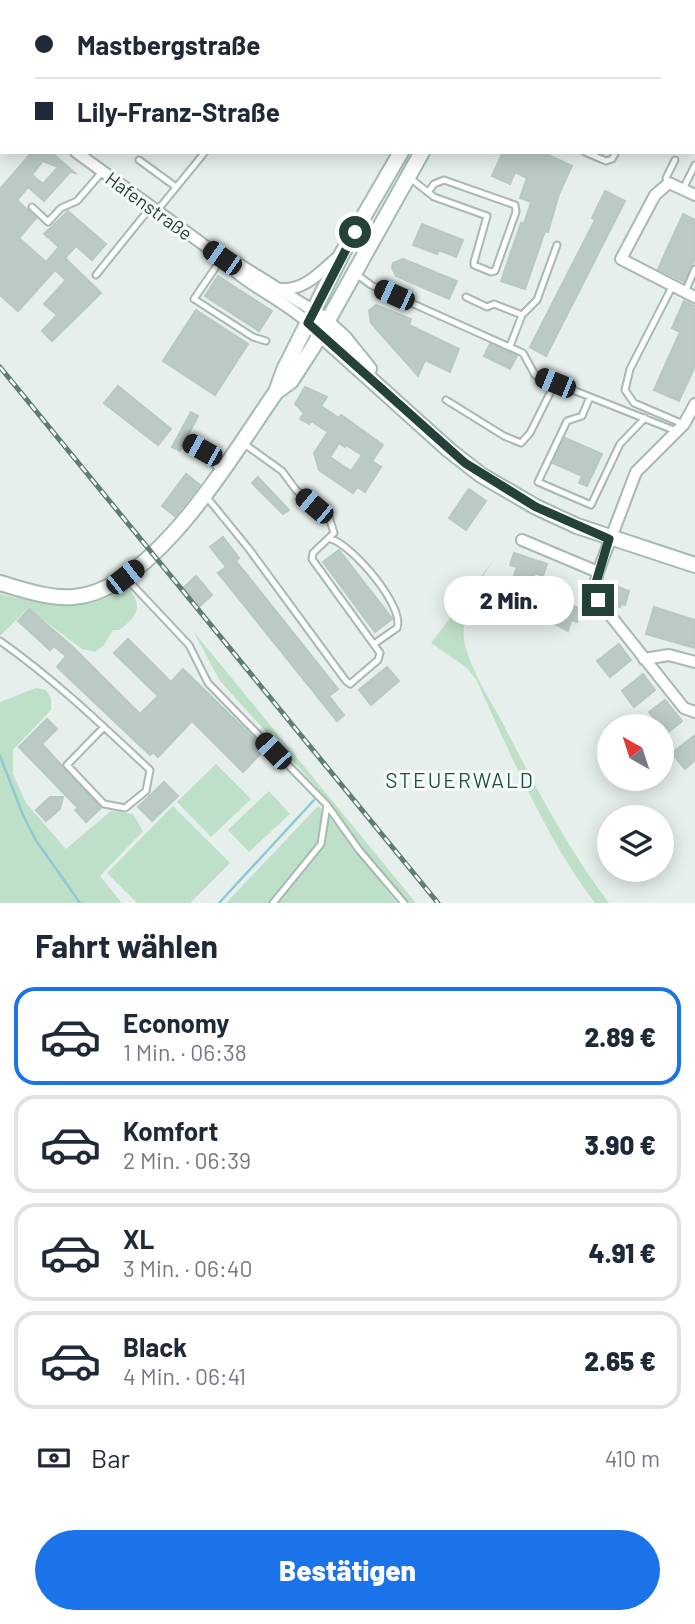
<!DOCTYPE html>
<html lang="de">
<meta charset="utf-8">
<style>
body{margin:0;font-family:Barlow,sans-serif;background:#f6f6f7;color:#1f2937;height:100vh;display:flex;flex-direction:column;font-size:26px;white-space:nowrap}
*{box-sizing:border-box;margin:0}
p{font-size:23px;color:#747a83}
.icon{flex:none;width:38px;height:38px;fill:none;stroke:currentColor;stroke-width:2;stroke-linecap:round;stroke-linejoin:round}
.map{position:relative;height:903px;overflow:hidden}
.side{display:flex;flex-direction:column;background:#fff;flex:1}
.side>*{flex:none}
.top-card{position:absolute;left:0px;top:0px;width:696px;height:154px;box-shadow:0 4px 18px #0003;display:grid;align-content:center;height:154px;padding:0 35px;background:#fff}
.needle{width:46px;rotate:321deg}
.buttons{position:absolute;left:597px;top:714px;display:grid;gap:14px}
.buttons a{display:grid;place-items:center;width:77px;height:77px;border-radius:50%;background:#fff;box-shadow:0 4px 18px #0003;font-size:35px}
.end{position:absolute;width:32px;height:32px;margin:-16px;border:9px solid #24423a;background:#fff;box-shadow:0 0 0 4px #fff}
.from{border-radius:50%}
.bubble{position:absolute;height:49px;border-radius:24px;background:#fff;box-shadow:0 4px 18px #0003;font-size:23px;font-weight:800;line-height:49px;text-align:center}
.car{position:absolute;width:21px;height:42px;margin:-21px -10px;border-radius:9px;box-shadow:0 0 5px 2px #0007;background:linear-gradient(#222 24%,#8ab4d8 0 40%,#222 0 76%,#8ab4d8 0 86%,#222 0)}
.top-card b{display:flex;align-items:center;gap:24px;height:66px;font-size:26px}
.top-card b+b{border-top:2px solid #e0e1e3}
.top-card i{width:18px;height:18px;background:#1f2937}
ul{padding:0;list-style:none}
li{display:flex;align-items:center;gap:21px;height:98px;margin:0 14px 10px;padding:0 21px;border:4px solid #e0e1e3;border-radius:21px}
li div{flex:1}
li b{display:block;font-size:26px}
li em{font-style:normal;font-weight:800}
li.active{border-color:#1a73e8}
li>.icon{width:63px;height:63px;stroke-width:1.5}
h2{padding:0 35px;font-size:32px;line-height:84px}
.pay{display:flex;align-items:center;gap:18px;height:77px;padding:0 35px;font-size:26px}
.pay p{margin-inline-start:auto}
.cta{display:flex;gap:14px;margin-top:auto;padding:14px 35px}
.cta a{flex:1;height:80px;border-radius:42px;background:#1a73e8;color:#fff;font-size:28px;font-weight:800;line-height:80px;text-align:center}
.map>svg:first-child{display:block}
.green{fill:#bfe0c8}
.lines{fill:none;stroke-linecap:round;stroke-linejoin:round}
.stream{stroke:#8ec9d4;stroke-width:2.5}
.building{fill:#bbcac4;stroke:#b8c9c2;stroke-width:2;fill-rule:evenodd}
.service-casing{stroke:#a8b8b2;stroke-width:9}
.minor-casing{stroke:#a8b8b2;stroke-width:14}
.tertiary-casing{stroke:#a8b8b2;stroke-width:16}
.secondary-casing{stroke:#a4bbb3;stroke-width:18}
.primary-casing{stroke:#c2cac8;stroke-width:19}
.trunk-casing{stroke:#c2cac8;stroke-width:21}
.service{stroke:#fff;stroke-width:5}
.minor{stroke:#fff;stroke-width:10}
.tertiary{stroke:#fff;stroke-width:12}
.secondary{stroke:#fff;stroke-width:14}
.primary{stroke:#6aa596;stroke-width:16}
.trunk{stroke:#4c8a7c;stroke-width:18}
.rail-casing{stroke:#5f7d75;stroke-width:5}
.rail{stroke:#f7fbf9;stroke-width:2.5;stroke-dasharray:8;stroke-linecap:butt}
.route{stroke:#24423a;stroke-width:9}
.labels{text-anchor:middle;stroke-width:6;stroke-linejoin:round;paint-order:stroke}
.street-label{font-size:19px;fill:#24423a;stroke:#f7fbf9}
.neighbourhood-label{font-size:21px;letter-spacing:2px;fill:#1f5548;stroke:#f7fbf9}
</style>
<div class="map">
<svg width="695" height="903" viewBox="0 0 695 903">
<rect width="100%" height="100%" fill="#e6efeb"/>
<!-- green -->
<path class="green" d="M495,558L484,575L488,582C475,600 461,617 464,640C468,664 488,697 500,718C533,782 565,845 609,903H595C546,839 510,753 476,679L467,668L431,643Z
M128,588C144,605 137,618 119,630H113L104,645L95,652L82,649L28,608L0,636V594C48,605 82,614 128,588Z
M193,631L416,903H404L318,789L220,681Z
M36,688L46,690L51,698V710L13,750V774L26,803L66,849L111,811L133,814L143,831L100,876L122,903H0V702Z
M216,764L251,799L211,837L177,802Z
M269,791L290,814L249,852L228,830Z
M173,806L230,863L190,903H137L107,873Z
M318,806L331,818L397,903H226Z"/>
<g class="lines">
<!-- stream -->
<path class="stream" d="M0,756L23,815L35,839L80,903
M219,903L314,800"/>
</g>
<!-- building -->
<path class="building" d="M32,152H51L75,173L70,172L44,201L28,187L17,200L36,218L19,238L46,262L59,247L44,234L68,211L106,244L92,260L76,246L65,258L101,293L52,341L42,331L57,315L44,304L66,280L55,270L18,311L0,295V189ZM43,161L58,167L43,184L32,175Z
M503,152H547L546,154L572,166L559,194L548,232L545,231L525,289L501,281L521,223L524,224L531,202L520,198L527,178L515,172L510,184L492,176Z
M605,191L625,201L546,356L530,347L595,220L592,218Z
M683,214L695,220V259L684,282L658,269Z
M422,224L463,240L456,257L439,250L437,254L413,245Z
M403,259L457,281L449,299L396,276L392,268L393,263Z
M218,276L272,311L259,331L205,296Z
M684,301L695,306V366L679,401L654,390L680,332L672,328Z
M376,305L411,319L409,325L459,349L450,372L425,360L418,376L371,323L369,311Z
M196,310L248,344L215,395L163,361Z
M490,344L517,356L510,369L484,356Z
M118,386L171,429L158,445L104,403Z
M305,387L327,397L321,406L339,418L341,415L383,445L372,461L381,467L365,492L357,487L353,493L319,470L314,453L328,432L311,421L309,424L300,419L304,413L295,404ZM339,443L345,447L346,445L362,455L351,471L330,457Z
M191,412L198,416L180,451L172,447Z
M565,438L602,454L587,486L579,483L582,476L553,463Z
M186,474L200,485L175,516L162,506Z
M258,477L289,510L283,514L252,483Z
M469,489L486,501L466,530L449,518Z
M223,537L239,558L236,561L338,689L329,696L344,715L337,721L218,573L226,567L210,547Z
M339,550L391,617L392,619L375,632L323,562Z
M514,553L547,564L543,576L535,573L531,587L512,581L517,567L510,565Z
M196,576L212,595L200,606L184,587Z
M616,586L629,591L625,605L621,604L620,607L610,603Z
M564,596L573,600L571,605L582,609L577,622L571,620L568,631L549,621L551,612L558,614Z
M654,607L695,620V648L646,634Z
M29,609L74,648L140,714L158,696L114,653L128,639L171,682L183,669L265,749L243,772L192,721L158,757L153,752L150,755L57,667L66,656L54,646L50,650L18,621Z
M619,644L631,660L610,677L597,661Z
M387,667L399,681L371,705L359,690Z
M643,674L655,690L634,707L622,691Z
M665,700L682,721L666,734L649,712Z
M47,719L57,729L42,744L101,808L86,822L75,810L78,808L19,747Z
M695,735V760L685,769L672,753Z
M164,782L178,796L152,821L138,807Z
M50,797H63L60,809L46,821L36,810Z"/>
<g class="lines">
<defs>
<path id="service" d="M212,0L214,2
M0,108L2,106
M585,152L606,161L612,159L616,152
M139,160L176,187
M410,178L434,197L487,216L474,262V265L491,272L495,271L516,212L515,205L444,180L434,184L429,191
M669,183L666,178L675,160
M683,189L695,165
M32,207L48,222L61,208L77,201L102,172
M156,212L205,152
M222,258L194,299L253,337L266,341
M356,274L371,285L523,353L535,375L676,431
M96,275L150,208
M673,285L630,369L625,390L634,403L683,424
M685,292L695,269
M466,297L487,307L494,304L522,315L510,346
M522,315L537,300L557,245
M590,397L582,416L567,421L538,482L591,505L620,444L645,418
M446,400L504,436L521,443L530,433L555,383
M190,443L202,449L220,471
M205,495L249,549L346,681L350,684L378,660L380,653L312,559L313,553L334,533L329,517L296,490L282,471L243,443
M331,539C352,545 405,606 397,628L374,644
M125,577L189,645L208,683L327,805L359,850L404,903
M0,641C54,679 102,725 150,770L146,791L125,808L104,804L67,765L104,727
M273,903L321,844L327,805"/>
<path id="minor" d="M0,96L2,97
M76,152L222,258C245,286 282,298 308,323
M695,195L669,183L655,195L621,259L695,297
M222,258L237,263L314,311
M282,289C306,290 321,271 339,256
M695,404L684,424L636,472L598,572L594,589L598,600L684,708L695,712
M522,540L598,572
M644,659L669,655L695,662"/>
<path id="tertiary" d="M484,2V0
M501,2L502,0"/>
<path id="secondary" d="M321,317L344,338L369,369
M308,323L449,450L481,475L536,507L577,526L695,565
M276,392L284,370L343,252L401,152
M0,583C24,590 49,599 74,597C154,591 233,453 276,392L291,381L313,347L422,152"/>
<path id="primary" d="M368,0L371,2
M399,0L403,2
M474,2L475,0"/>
<path id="trunk" d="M679,2L681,0"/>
</defs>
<!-- service casing -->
<use href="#service" class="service-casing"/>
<!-- minor casing -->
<use href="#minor" class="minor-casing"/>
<!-- tertiary casing -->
<use href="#tertiary" class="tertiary-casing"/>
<!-- secondary casing -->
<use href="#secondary" class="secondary-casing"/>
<!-- primary casing -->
<use href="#primary" class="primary-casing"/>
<!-- trunk casing -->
<use href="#trunk" class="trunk-casing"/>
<!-- service -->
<use href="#service" class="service"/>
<!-- minor -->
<use href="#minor" class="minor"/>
<!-- tertiary -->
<use href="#tertiary" class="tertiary"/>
<!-- secondary -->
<use href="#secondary" class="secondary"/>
<!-- primary -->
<use href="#primary" class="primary"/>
<!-- trunk -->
<use href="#trunk" class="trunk"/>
<defs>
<path id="rail" d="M0,367L438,903"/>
</defs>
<!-- rail casing -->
<use href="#rail" class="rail-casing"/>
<!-- rail -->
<use href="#rail" class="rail"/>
</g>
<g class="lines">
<!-- route -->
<path class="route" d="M355,232L308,323L465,463L536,507L609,539L594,589L598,600"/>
</g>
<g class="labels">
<!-- street labels -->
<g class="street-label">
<text transform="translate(149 206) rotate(36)" y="7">Hafenstraße</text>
</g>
<!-- neighbourhood labels -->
<g class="neighbourhood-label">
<text x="460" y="788">STEUERWALD</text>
</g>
</g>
</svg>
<div class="buttons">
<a><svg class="needle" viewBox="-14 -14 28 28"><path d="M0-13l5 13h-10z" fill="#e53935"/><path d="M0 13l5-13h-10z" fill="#747a83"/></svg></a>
<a><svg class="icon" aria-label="layers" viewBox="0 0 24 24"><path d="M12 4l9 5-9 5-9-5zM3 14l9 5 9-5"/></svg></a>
</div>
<i class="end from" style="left:355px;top:232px"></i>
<i class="end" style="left:598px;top:600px"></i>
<div class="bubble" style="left:444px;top:576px;width:130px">2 Min.</div>
<i class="car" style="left:222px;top:258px;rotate:305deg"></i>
<i class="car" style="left:394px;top:295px;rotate:294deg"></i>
<i class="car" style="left:555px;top:383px;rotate:292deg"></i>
<i class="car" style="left:202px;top:450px;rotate:299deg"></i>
<i class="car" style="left:314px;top:506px;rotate:310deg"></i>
<i class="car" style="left:125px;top:577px;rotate:52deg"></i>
<i class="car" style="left:273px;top:751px;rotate:316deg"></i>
<div class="top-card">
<b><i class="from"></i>Mastbergstraße</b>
<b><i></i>Lily-Franz-Straße</b>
</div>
</div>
<section class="side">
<h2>Fahrt wählen</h2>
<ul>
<li class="active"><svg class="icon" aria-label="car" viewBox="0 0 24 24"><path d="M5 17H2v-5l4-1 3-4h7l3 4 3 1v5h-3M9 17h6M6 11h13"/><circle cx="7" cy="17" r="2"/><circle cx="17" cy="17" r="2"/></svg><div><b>Economy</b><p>1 Min. · 06:38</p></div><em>2.89 €</em></li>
<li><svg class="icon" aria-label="car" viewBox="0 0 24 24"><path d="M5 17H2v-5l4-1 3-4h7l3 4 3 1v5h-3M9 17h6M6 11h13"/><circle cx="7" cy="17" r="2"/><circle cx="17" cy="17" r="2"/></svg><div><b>Komfort</b><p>2 Min. · 06:39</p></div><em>3.90 €</em></li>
<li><svg class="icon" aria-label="car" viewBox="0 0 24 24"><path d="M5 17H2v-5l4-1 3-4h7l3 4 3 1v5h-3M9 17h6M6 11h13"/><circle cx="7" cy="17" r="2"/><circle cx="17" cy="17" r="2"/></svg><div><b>XL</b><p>3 Min. · 06:40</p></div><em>4.91 €</em></li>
<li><svg class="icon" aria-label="car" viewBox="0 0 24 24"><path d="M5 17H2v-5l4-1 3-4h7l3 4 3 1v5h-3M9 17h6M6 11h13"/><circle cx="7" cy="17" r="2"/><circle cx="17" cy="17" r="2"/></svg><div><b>Black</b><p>4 Min. · 06:41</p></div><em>2.65 €</em></li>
</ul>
<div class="pay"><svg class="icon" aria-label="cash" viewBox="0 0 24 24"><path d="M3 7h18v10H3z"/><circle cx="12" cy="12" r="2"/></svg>Bar<p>410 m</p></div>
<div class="cta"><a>Bestätigen</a></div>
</section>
